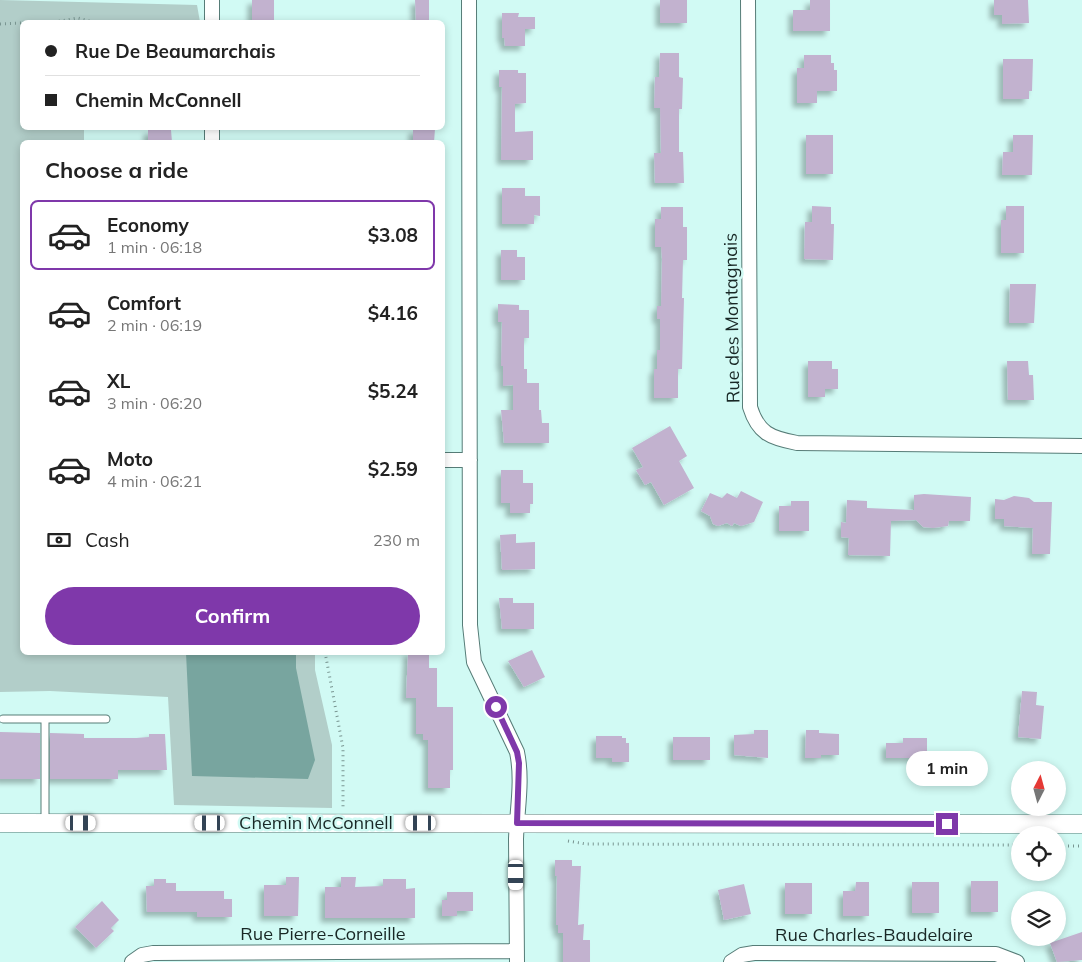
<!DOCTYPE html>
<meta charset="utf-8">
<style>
body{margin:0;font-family:Mulish,sans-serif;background:#f6f6f6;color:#222;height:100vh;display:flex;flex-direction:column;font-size:19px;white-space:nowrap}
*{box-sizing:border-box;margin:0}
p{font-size:16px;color:#767676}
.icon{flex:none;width:28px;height:28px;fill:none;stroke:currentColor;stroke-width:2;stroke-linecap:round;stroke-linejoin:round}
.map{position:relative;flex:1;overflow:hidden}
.drawer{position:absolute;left:20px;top:140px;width:425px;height:515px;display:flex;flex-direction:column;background:#fff;border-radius:8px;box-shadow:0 2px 8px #0003}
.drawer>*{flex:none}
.guide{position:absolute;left:20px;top:20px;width:425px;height:110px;border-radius:8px;box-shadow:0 2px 8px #0003;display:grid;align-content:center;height:110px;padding:0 25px;background:#fff}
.needle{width:32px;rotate:6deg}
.buttons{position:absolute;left:1011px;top:761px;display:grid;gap:10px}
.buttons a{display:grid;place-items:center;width:55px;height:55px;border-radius:50%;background:#fff;box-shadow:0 2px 8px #0003;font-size:25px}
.end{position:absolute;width:22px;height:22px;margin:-11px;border:6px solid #7f38aa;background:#fff;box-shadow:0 0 0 2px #fff}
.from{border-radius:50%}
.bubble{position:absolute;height:35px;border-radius:18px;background:#fff;box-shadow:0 2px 8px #0003;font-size:16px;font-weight:700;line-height:35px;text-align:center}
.car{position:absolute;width:15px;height:30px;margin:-15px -8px;border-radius:6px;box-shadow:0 0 4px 1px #0007;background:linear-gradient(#fff 24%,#345 0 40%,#fff 0 76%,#345 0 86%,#fff 0)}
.guide b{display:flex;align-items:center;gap:18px;height:48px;font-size:19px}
.guide b+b{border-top:1px solid #e0e0e0}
.guide i{width:12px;height:12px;background:#222}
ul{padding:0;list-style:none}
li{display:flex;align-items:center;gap:15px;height:70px;margin:0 10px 8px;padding:0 15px;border:2px solid transparent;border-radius:8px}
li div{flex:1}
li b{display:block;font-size:19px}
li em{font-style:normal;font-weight:700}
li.on{border-color:#7f38aa}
li>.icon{width:45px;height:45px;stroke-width:1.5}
h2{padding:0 25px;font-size:22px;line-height:60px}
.pay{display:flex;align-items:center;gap:12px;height:55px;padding:0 25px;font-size:19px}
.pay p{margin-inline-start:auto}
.action{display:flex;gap:10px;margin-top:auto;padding:10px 25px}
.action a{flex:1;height:58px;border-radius:30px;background:#7f38aa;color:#fff;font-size:20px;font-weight:700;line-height:58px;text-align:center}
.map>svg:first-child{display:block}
.green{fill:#b2cec9}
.water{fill:#78a59f}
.building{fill:#c2b2cf;filter:url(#shadow)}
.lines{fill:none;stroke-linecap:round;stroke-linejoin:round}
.service-casing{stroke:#567c77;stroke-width:9}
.minor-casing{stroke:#567c77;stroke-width:16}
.tertiary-casing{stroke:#567c77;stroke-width:19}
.path{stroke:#799591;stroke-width:3;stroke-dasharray:1 4;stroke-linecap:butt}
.service{stroke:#fff;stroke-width:7}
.minor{stroke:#fff;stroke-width:14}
.tertiary{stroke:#fff;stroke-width:18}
.route{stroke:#7f38aa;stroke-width:6}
.labels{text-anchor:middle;stroke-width:5;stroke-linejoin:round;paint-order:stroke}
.street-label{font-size:18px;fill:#182725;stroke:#d1faf4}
</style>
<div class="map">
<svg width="1082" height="962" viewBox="0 0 1082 962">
<defs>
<filter id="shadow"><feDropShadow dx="-4.5" dy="4.5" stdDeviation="2.5" flood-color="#0004"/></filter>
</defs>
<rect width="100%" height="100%" fill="#d1faf4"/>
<!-- green -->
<path class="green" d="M0,0L197,5L200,22H22V128H84V142H22V652L315,653V670L332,745V808L174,805L168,697L50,691L0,692Z"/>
<!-- water -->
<path class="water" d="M186,653H296V668L315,760L308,779L192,776Z"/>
<!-- building -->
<path class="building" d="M252,0H274V20H252Z
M415,0H429V22H416Z
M660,0H687V23H660Z
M810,0H830V31H793V10H810Z
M994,0H1028L1029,23L1002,24V15H994Z
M502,13H519L518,17H535V29H525V46H505L504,38H502Z
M660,53H679V77L683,78L682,109H679V152H683L684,183H655L654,153H661L660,108H654L655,77H659Z
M804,55H831V63H834V70H837V91H817V103H797V68H804Z
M1003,59H1033L1032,91H1029V99H1003Z
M499,70H518V73H526V103L515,104V132L533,131V160H501L502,87H499Z
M413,129H435L434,142H413Z
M148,130H171L172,142H148Z
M806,135H833V174H806Z
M1013,135H1033L1032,175H1002L1003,152H1013Z
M502,188H525V196H540V216L534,215V224H502Z
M812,206L831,207V224H834L833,260L804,259L805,222H812Z
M1006,206H1024V253H1001V220H1006Z
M661,207H683V227H687V260H683L682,298H684L682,369H678V398H654V369H657V350H660V319H657V306H661L662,259L661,247H655V219H661Z
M501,250H517V257H525V280H501Z
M1010,284H1036L1034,323H1009Z
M498,304L519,305V310H529V338H524V369H527V383H539V410H541L542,423H549V443H504L501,410H513V385L503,386V366H501L502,322H498Z
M808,361H832V369H838V389H825V397H808Z
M1007,361H1028L1029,375H1033L1034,400H1008Z
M670,426L687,456L679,461L694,488L664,505L651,482L645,485L636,470L643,467L632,448Z
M501,470H523V483H533V504H530V513H510V503H501Z
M741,491L763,502L754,522L741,526L734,523L732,526L727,523L718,526L713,524L710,516L701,511L710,493L722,498L727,493L737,498Z
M924,494L971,497L970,521H949L948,526L933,528L923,527L916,520L891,521L890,556L848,555L849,538L841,537V522L846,523L847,500L867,501V508L914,510V495Z
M1014,496L1029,498L1034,502H1052L1050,554H1032L1033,528L1004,526V519H995V499L1004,500Z
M791,501H809V531H779V506H791Z
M516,534V543L535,542V569L502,570L500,535Z
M499,598H513V603H534V629H502Z
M532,650L545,677L524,687L508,661Z
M408,652H429V668H437V707H453V770H450V788H428V740H423V734H416V698H406Z
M1022,691L1037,692L1036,705L1044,706L1041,739L1018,737Z
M754,730H768V758L734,755V735L754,734Z
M806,730H819V733L839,734V755H821V758H805Z
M0,732L40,733V779H0Z
M50,733L84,734V738H136L149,737V734H165L167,770H118V779H50Z
M596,736H622V738H626V743H629V762H612V758H596Z
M673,737H710V760H673Z
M903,738H927V758H886V743H903Z
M555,860H572V866H581L578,925L584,924L583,940H590V962H563V933H558V925H556L557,876H555Z
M286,877H299L298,916H264V885H286Z
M341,877H356L355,887L383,886V879H406V889L415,888V918H325V887H341Z
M154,879H166V883H176V891H224V899H232V917H197V912H147L146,886H154Z
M971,881H998V912H971Z
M856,882H869V916H843V891H855Z
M912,882H939V913H912Z
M785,883H812V914H785Z
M744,884L751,914L724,920L718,890Z
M447,892H473V911H457V916H442V900H447Z
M102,901L119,920L111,928L114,931L96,948L75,927Z
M1082,932V960L1057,962L1050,943Z"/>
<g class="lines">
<defs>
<path id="service" d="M3,719H45V823
M45,719H106"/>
<path id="minor" d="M469,0L470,625L474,662L517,752C523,781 517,809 516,839C516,880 517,921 517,962
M748,0L750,407C758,433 770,438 797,443L1082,446
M212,22V0
M212,128V142
M442,460H470
M132,962L142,955L153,953L517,951
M731,962L742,955L754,953L996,954L1017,962"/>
<path id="tertiary" d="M0,823L1082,824"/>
</defs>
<!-- service casing -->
<use href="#service" class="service-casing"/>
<!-- minor casing -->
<use href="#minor" class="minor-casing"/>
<!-- tertiary casing -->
<use href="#tertiary" class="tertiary-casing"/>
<!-- path -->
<path class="path" d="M54,22L78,18L93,22
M0,24L22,23
M325,652L343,748V808
M568,841L586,844L1020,845
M1058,846H1082"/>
<!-- service -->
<use href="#service" class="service"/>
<!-- minor -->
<use href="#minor" class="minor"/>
<!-- tertiary -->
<use href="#tertiary" class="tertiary"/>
</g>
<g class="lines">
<!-- route -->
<path class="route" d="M496,707L517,752L519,763L517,823L947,824"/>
</g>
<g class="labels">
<!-- street labels -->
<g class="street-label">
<text transform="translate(732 318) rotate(-91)" y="6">Rue des Montagnais</text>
<text x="316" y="829">Chemin McConnell</text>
<text x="323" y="940">Rue Pierre-Corneille</text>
<text x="874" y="941">Rue Charles-Baudelaire</text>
</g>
</g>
</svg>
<div class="buttons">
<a><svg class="needle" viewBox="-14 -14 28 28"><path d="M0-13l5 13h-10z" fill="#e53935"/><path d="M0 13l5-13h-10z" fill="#767676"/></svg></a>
<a><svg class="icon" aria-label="locate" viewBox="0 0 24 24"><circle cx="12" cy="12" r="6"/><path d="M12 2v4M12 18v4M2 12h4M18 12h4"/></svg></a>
<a><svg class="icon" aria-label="layers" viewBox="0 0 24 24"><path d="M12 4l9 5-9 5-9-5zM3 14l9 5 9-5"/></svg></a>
</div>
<i class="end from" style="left:496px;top:707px"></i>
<i class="end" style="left:947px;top:824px"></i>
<div class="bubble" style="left:906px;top:751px;width:82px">1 min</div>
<i class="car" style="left:81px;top:823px;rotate:90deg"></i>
<i class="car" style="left:210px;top:823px;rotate:270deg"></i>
<i class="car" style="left:421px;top:823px;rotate:270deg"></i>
<i class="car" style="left:516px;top:875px;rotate:180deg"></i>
<div class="guide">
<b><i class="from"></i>Rue De Beaumarchais</b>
<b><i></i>Chemin McConnell</b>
</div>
<section class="drawer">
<h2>Choose a ride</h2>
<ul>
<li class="on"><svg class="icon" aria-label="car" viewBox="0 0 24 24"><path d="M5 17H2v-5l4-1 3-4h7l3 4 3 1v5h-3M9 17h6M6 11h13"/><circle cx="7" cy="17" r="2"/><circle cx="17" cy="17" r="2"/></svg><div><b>Economy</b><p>1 min · 06:18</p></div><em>$3.08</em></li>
<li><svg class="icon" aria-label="car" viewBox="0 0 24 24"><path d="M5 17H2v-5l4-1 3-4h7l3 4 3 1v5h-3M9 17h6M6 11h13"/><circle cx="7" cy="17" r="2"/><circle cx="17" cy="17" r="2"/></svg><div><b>Comfort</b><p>2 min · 06:19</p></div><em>$4.16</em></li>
<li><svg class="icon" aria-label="car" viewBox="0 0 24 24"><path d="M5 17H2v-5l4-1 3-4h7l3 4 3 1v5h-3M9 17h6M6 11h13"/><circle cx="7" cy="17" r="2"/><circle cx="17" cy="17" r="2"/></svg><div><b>XL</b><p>3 min · 06:20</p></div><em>$5.24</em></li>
<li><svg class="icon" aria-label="car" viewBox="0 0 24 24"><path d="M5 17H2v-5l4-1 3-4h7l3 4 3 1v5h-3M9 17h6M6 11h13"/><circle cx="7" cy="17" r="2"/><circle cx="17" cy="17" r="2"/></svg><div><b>Moto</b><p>4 min · 06:21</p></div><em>$2.59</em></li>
</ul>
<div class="pay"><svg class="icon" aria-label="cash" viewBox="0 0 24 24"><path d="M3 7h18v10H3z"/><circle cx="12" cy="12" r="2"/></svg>Cash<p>230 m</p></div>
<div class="action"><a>Confirm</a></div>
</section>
</div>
